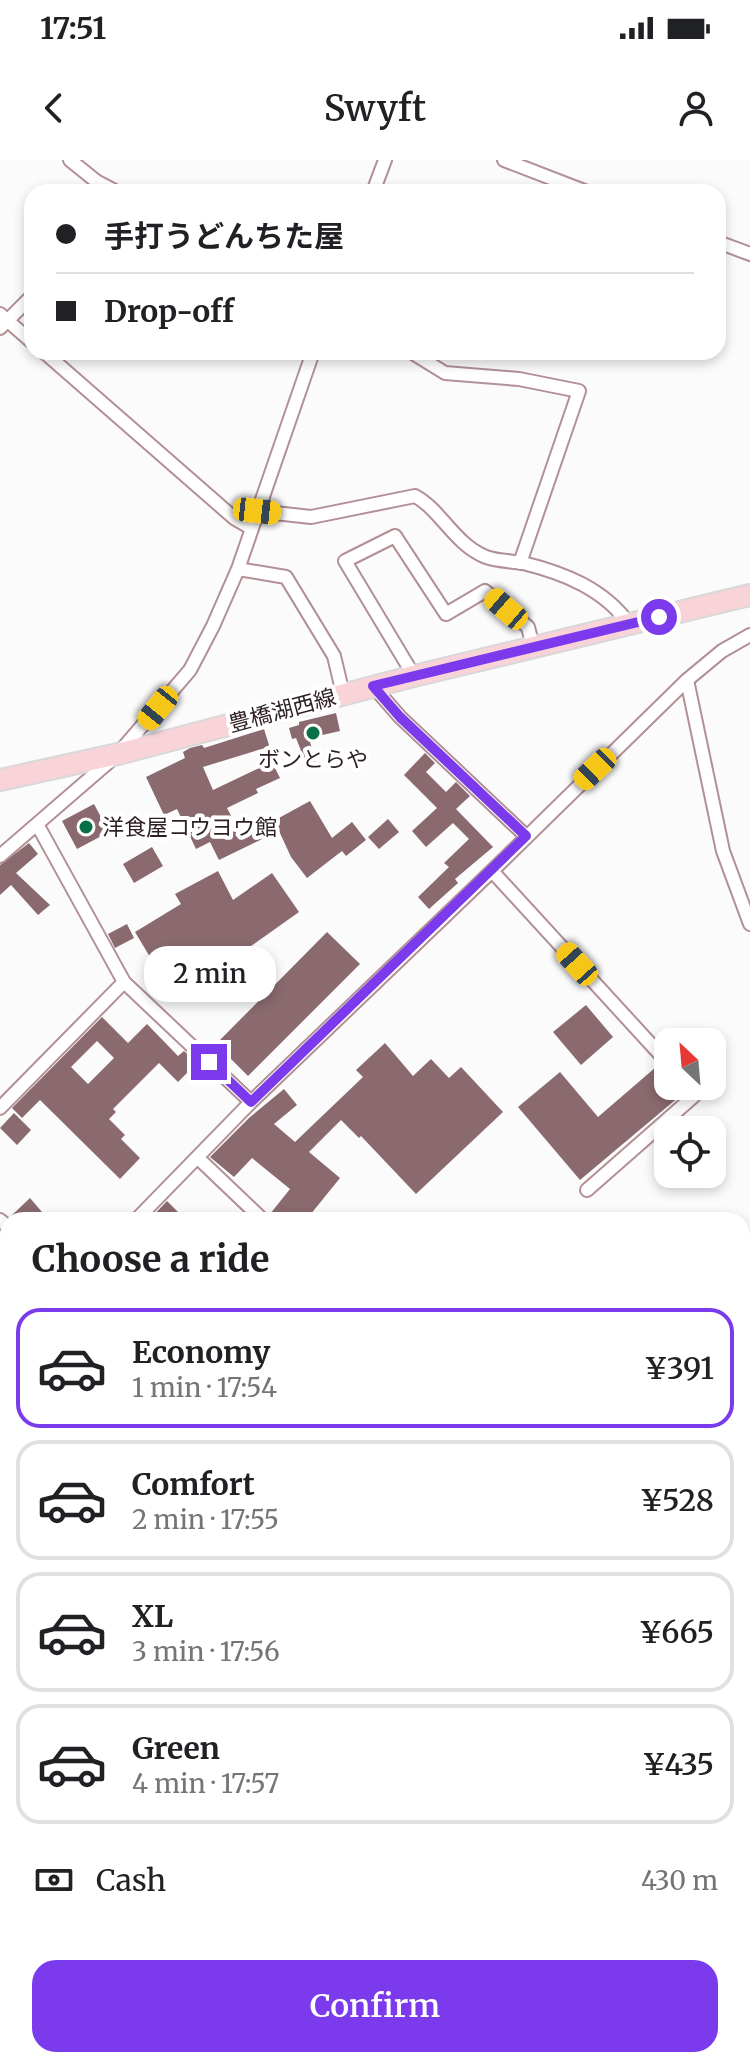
<!DOCTYPE html>
<meta charset="utf-8">
<style>
body{margin:0;font-family:Merriweather,"Noto Sans JP",serif;background:#f6f6f6;color:#202124;height:100vh;display:flex;flex-direction:column;font-size:30px;white-space:nowrap}
*{box-sizing:border-box;margin:0}
p{font-size:26px;color:#757577}
.icon{flex:none;width:44px;height:44px;fill:none;stroke:currentColor;stroke-width:2;stroke-linecap:round;stroke-linejoin:round}
.map{position:relative;flex:1;overflow:hidden}
.sheet{position:absolute;left:0px;top:1052px;width:750px;height:856px;display:flex;flex-direction:column;background:#fff;border-radius:24px 24px 0 0;box-shadow:0 4px 12px #0003}
.sheet>*{flex:none}
.top-card{position:absolute;left:24px;top:24px;width:702px;height:176px;border-radius:24px;box-shadow:0 4px 12px #0003;display:grid;align-content:center;height:176px;padding:0 32px;background:#fff}
.needle{width:52px;rotate:334deg}
.controls{position:absolute;left:654px;top:868px;display:grid;gap:16px}
.controls a{display:grid;place-items:center;width:72px;height:72px;border-radius:16px;background:#fff;box-shadow:0 4px 12px #0003;font-size:40px}
.end{position:absolute;width:36px;height:36px;margin:-18px;border:10px solid #7c3aed;background:#fff;box-shadow:0 0 0 4px #fff}
.from{border-radius:50%}
.bubble{position:absolute;height:56px;border-radius:24px;background:#fff;box-shadow:0 4px 12px #0003;font-size:26px;font-weight:600;line-height:56px;text-align:center}
.car{position:absolute;width:24px;height:48px;margin:-24px -12px;border-radius:10px;box-shadow:0 0 6px 2px #0007;background:linear-gradient(#f5c518 24%,#345 0 40%,#f5c518 0 76%,#345 0 86%,#f5c518 0)}
.top-card b{display:flex;align-items:center;gap:28px;height:76px;font-size:30px}
.top-card b+b{border-top:2px solid #e0e0e0}
.top-card i{width:20px;height:20px;background:#202124}
ul{padding:0;list-style:none}
li{display:flex;align-items:center;gap:24px;height:120px;margin:0 16px 12px;padding:0 16px;border:4px solid #e0e0e0;border-radius:24px}
li div{flex:1}
li b{display:block;font-size:30px}
li em{font-style:normal;font-weight:600}
li.selected{border-color:#7c3aed}
li>.icon{width:72px;height:72px;stroke-width:1.5}
h2{padding:0 32px;font-size:36px;line-height:96px}
.pay{display:flex;align-items:center;gap:20px;height:88px;padding:0 32px;font-size:30px}
.pay p{margin-inline-start:auto}
.primary-button{display:flex;gap:16px;margin-top:auto;padding:16px 32px}
.primary-button a{flex:1;height:92px;border-radius:24px;background:#7c3aed;color:#fff;font-size:32px;font-weight:600;line-height:92px;text-align:center}
.status{display:flex;justify-content:space-between;align-items:center;height:56px;padding:0 40px;background:#fff;direction:ltr}
.status svg{height:22px;fill:currentColor}
header{display:flex;justify-content:space-between;align-items:center;height:104px;padding:0 32px;background:#fff;font-size:36px;font-weight:600}
.map>svg:first-child{display:block}
.lines{fill:none;stroke-linecap:round;stroke-linejoin:round}
.river{stroke:#d0adb2;stroke-width:26}
.building{fill:#8a6a6f;fill-rule:evenodd}
.street-casing{stroke:#b29095;stroke-width:16}
.primary-casing{stroke:#d9d7d7;stroke-width:24}
.path{stroke:#a59fa0;stroke-width:3;stroke-dasharray:6 4;stroke-linecap:butt}
.street{stroke:#fff;stroke-width:12}
.primary{stroke:#f8d4d9;stroke-width:20}
.rail-casing{stroke:#6e6465;stroke-width:7}
.rail{stroke:#fff;stroke-width:4;stroke-dasharray:12;stroke-linecap:butt}
.route{stroke:#7c3aed;stroke-width:10}
.poi-dot{fill:#086f46;stroke:#fff;stroke-width:3}
.labels{text-anchor:middle;stroke-width:8;stroke-linejoin:round;paint-order:stroke}
.street-label{font-size:22px;fill:#2d1f21;stroke:#fff}
.poi-label{font-size:22px;fill:#2d1f21;stroke:#fff}
</style>
<div class="status"><b>17:51</b><svg viewBox="0 0 49 12"><path d="M0 12V9h3v3zM5 12V6h3v6zM10 12V3h3v9zM15 12V0h3v12zM26 1h20v11H26zM47 4h2v5h-2z"/></svg></div>
<header><svg class="icon" aria-label="back" viewBox="0 0 24 24"><path d="M15 5l-7 7 7 7"/></svg>Swyft<svg class="icon" aria-label="person" viewBox="0 0 24 24"><circle cx="12" cy="8" r="4"/><path d="M4 21q1-7 8-7t8 7"/></svg></header>
<div class="map">
<svg width="750" height="1908" viewBox="0 0 750 1908">
<rect width="100%" height="100%" fill="#fbfbfb"/>
<g class="lines">
<!-- river -->
<path class="river" d="M742,1367L750,1360
M0,1858L8,1852"/>
</g>
<!-- building -->
<path class="building" d="M336,553L340,571L309,578L317,608L309,611L296,578L292,579L289,568L299,565V562Z
M264,569L269,585L265,588L203,607L213,630L272,602L280,618L256,629L258,633L227,648L239,671L263,659L266,665L310,641L332,678L352,662L366,680L346,696L342,691L307,718L291,697L279,671L219,700L210,682L196,689L177,649L164,655L146,617L185,598L183,592L190,588L202,585L204,588Z
M425,593L435,603L426,612L446,632L456,622L470,636L456,649L493,687L455,719L458,723L429,749L418,737L449,707L444,703L469,679L453,663L426,687L412,671L437,648L404,615Z
M94,644L109,672L77,689L62,661Z
M388,659L399,672L379,689L368,677Z
M29,683L38,694L16,713L50,745L38,755L11,725L0,735V705Z
M152,687L163,706L134,723L123,704Z
M218,711L233,740L272,713L299,752L196,825L188,814L162,831L149,811L156,807L135,772L181,744L175,734Z
M127,764L134,778L115,788L108,774Z
M327,772L360,804L248,916L216,884Z
M586,845L613,877L581,905L553,872Z
M102,857L128,883L147,864L178,896L184,891L197,903L178,922L159,903L113,949L116,952L109,959L125,975L121,979L140,998L120,1019L40,940L22,958L12,948ZM97,881L114,898L88,924L71,907Z
M385,883L413,916L431,899L449,918L461,907L503,952L416,1034L361,976L359,978L341,960L309,992L340,1018L306,1060H272L270,1054L290,1029L252,998L234,1017L210,997L249,958L284,929L297,945L274,964L295,982L363,917L356,910Z
M656,907L668,922V926H672L680,936L580,1020L518,947L560,912L598,957Z
M14,953L31,970L17,985L0,968Z
M30,1038L42,1052L33,1060H14L10,1057Z
M167,1041L186,1060H149Z"/>
<g class="lines">
<defs>
<path id="street" d="M70,0L96,21L117,32
M504,0L587,32
M373,32L385,0
M718,82L750,94
M0,154L32,182
M0,168L32,136
M44,192L234,358L251,368
M411,192L445,213L519,219L579,231L520,403
M257,351L311,357L415,336C441,350 455,385 486,397C497,401 511,401 523,403C564,413 604,429 629,464
M238,409L286,417L334,496L343,534
M414,516L345,401L395,376L446,454L485,431L528,467L533,487
M687,520L723,691L750,764
M373,526L400,557L526,676
M37,664L124,822L251,942
M0,696L118,594L190,510L213,466L238,409L313,192
M492,711L668,903
M0,948L124,822
M198,998L263,1060
M587,1030L694,936L691,926
M0,1060L8,1067
M136,1060L251,942L492,711L687,520L722,491L750,475
M0,1192L8,1185
M0,1659L8,1654
M0,1786L8,1784
M742,1832L750,1831
M243,1900L244,1908"/>
<path id="primary" d="M0,620L118,594L414,516L750,435"/>
</defs>
<!-- street casing -->
<use href="#street" class="street-casing"/>
<!-- primary casing -->
<use href="#primary" class="primary-casing"/>
<!-- path -->
<path class="path" d="M742,1423L750,1417
M742,1699L750,1743"/>
<!-- street -->
<use href="#street" class="street"/>
<!-- primary -->
<use href="#primary" class="primary"/>
<defs>
<path id="rail" d="M742,1221L750,1216
M0,1695L8,1690
M742,1864L750,1863
M505,1908L548,1900
M563,1908L607,1900"/>
</defs>
<!-- rail casing -->
<use href="#rail" class="rail-casing"/>
<!-- rail -->
<use href="#rail" class="rail"/>
</g>
<g class="lines">
<!-- route -->
<path class="route" d="M209,902L251,942L526,676L400,557L373,526L659,457"/>
</g>
<!-- markers -->
<g class="poi-dot">
<circle cx="313" cy="573" r="8"/>
<circle cx="86" cy="667" r="8"/>
</g>
<g class="labels">
<!-- street labels -->
<g class="street-label">
<text transform="translate(282 550) rotate(-15)" y="8">豊橋湖西線</text>
</g>
<!-- poi labels -->
<g class="poi-label">
<text x="313" y="607">ボンとらや</text>
<text x="102" y="675" text-anchor="start">洋食屋コウヨウ館</text>
</g>
</g>
</svg>
<div class="controls">
<a><svg class="needle" viewBox="-14 -14 28 28"><path d="M0-13l5 13h-10z" fill="#e53935"/><path d="M0 13l5-13h-10z" fill="#757577"/></svg></a>
<a><svg class="icon" aria-label="locate" viewBox="0 0 24 24"><circle cx="12" cy="12" r="6"/><path d="M12 2v4M12 18v4M2 12h4M18 12h4"/></svg></a>
</div>
<i class="end from" style="left:659px;top:457px"></i>
<i class="end" style="left:209px;top:902px"></i>
<div class="bubble" style="left:144px;top:786px;width:132px">2 min</div>
<i class="car" style="left:257px;top:351px;rotate:96deg"></i>
<i class="car" style="left:506px;top:449px;rotate:311deg"></i>
<i class="car" style="left:158px;top:548px;rotate:219deg"></i>
<i class="car" style="left:595px;top:609px;rotate:226deg"></i>
<i class="car" style="left:577px;top:804px;rotate:318deg"></i>
<div class="top-card">
<b><i class="from"></i>手打うどんちた屋</b>
<b><i></i>Drop-off</b>
</div>
<section class="sheet">
<h2>Choose a ride</h2>
<ul>
<li class="selected"><svg class="icon" aria-label="car" viewBox="0 0 24 24"><path d="M5 17H2v-5l4-1 3-4h7l3 4 3 1v5h-3M9 17h6M6 11h13"/><circle cx="7" cy="17" r="2"/><circle cx="17" cy="17" r="2"/></svg><div><b>Economy</b><p>1 min · 17:54</p></div><em>¥391</em></li>
<li><svg class="icon" aria-label="car" viewBox="0 0 24 24"><path d="M5 17H2v-5l4-1 3-4h7l3 4 3 1v5h-3M9 17h6M6 11h13"/><circle cx="7" cy="17" r="2"/><circle cx="17" cy="17" r="2"/></svg><div><b>Comfort</b><p>2 min · 17:55</p></div><em>¥528</em></li>
<li><svg class="icon" aria-label="car" viewBox="0 0 24 24"><path d="M5 17H2v-5l4-1 3-4h7l3 4 3 1v5h-3M9 17h6M6 11h13"/><circle cx="7" cy="17" r="2"/><circle cx="17" cy="17" r="2"/></svg><div><b>XL</b><p>3 min · 17:56</p></div><em>¥665</em></li>
<li><svg class="icon" aria-label="car" viewBox="0 0 24 24"><path d="M5 17H2v-5l4-1 3-4h7l3 4 3 1v5h-3M9 17h6M6 11h13"/><circle cx="7" cy="17" r="2"/><circle cx="17" cy="17" r="2"/></svg><div><b>Green</b><p>4 min · 17:57</p></div><em>¥435</em></li>
</ul>
<div class="pay"><svg class="icon" aria-label="cash" viewBox="0 0 24 24"><path d="M3 7h18v10H3z"/><circle cx="12" cy="12" r="2"/></svg>Cash<p>430 m</p></div>
<div class="primary-button"><a>Confirm</a></div>
</section>
</div>
